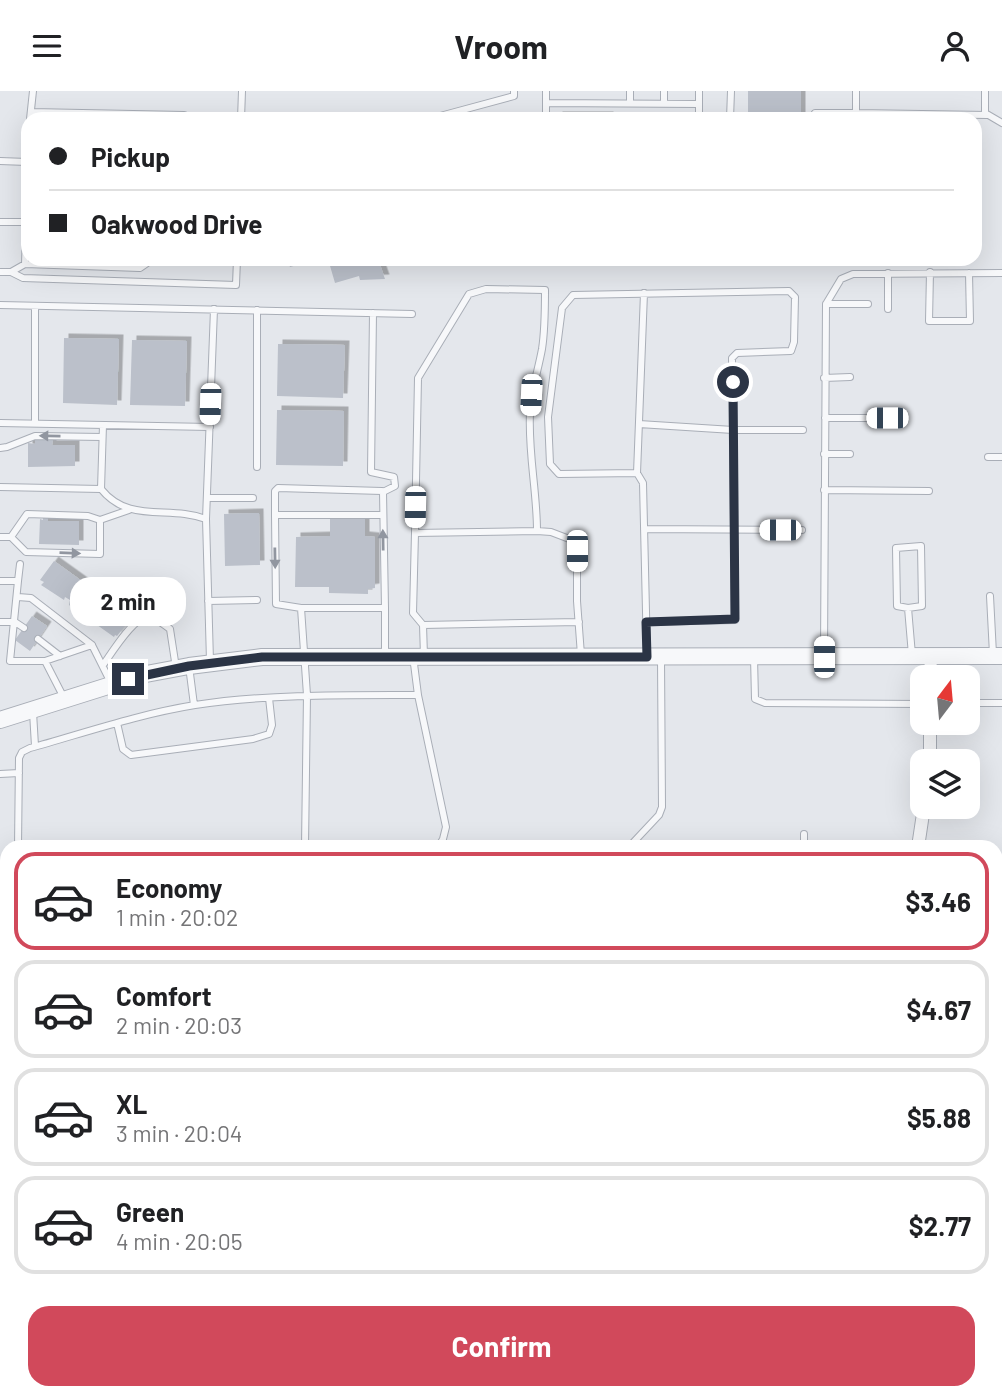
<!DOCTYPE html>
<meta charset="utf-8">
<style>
body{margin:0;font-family:Barlow,sans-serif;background:#f2f2f2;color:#202124;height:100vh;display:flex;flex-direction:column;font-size:26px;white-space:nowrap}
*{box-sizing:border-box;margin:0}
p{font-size:23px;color:#757577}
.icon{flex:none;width:38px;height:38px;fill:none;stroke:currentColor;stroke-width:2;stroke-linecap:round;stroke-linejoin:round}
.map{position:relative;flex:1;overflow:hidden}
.panel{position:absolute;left:0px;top:749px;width:1003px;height:560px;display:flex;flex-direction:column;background:#fff;border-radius:21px 21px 0 0;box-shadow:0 7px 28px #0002}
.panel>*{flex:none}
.banner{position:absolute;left:21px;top:21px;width:961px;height:154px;border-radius:21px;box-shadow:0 7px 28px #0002;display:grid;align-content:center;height:154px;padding:0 28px;background:#fff}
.needle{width:46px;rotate:16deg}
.tools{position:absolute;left:910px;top:574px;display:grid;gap:14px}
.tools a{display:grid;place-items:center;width:70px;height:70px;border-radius:14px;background:#fff;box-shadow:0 7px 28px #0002;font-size:35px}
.end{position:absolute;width:32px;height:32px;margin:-16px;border:9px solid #2b3445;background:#fff;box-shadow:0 0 0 4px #fff}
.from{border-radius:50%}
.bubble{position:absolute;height:49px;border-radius:21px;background:#fff;box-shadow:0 7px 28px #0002;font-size:23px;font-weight:700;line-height:49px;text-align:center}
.car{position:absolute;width:21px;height:42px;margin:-21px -10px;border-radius:9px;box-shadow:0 0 5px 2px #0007;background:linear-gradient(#fff 24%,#345 0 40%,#fff 0 76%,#345 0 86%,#fff 0)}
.banner b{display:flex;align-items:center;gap:24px;height:66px;font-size:26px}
.banner b+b{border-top:2px solid #e0e0e0}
.banner i{width:18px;height:18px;background:#202124}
ul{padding:12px 0 0;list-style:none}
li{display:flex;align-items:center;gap:21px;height:98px;margin:0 14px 10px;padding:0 14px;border:4px solid #e0e0e0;border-radius:21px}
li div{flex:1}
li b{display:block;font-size:26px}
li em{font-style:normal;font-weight:700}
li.on{border-color:#d1495b}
li>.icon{width:63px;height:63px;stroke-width:1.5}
.primary-button{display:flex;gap:14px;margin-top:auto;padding:14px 28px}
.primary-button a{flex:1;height:80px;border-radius:21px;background:#d1495b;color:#fff;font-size:28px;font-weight:700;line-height:80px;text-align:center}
header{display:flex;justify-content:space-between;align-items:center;height:91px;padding:0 28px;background:#fff;font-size:32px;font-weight:700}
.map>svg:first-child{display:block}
.building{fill:#bbc0ca;filter:url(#shadow)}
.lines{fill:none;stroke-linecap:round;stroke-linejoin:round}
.service-casing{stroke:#a9aeb7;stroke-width:8}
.minor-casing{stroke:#a9aeb7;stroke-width:14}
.tertiary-casing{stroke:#a9aeb7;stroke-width:18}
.primary-casing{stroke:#a3abb8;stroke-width:23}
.service{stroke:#f7f8fa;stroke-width:6}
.minor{stroke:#f7f8fa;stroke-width:12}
.tertiary{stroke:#f7f8fa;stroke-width:16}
.primary{stroke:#fff;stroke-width:21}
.oneway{fill:#9196a0}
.route{stroke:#2b3445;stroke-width:9}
</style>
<header><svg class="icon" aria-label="menu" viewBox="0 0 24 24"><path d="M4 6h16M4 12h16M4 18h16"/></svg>Vroom<svg class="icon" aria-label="person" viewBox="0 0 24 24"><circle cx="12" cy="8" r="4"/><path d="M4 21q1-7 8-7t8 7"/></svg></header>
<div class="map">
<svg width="1002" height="1309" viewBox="0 0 1002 1309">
<defs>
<filter id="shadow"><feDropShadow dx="4.5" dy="-4.5" stdDeviation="0" flood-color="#0004"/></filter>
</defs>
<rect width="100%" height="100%" fill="#e4e7ec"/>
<!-- building -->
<path class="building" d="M748,0H801V28H748Z
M558,25H609V28H558Z
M287,168H315V169L290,176Z
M328,168H378L385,188L360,189L359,185L335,192Z
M64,247L119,248L117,314L63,312Z
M132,249L187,250L185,315L130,314Z
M278,253L345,254L343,307L277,305Z
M277,319L344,320L343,375L276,374Z
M35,349H53L52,354H75V375L28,376V352L35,353Z
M259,422L260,474L225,475L224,423Z
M43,426H48V430H79V454L39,453L40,428L43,429Z
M330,428H365V445L375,446V497L368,498V503L329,502V496H295L296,446L330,445Z
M54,470L132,526L117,545L115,544L114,546L69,514L70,509L65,506L64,509L41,494L44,491L40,489Z
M32,525L47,535L30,560L15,549Z"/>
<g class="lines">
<defs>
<path id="service" d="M699,0V28
M985,0V22L1002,32
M546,12L699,13
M630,12V0
M664,13V0
M31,21L184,24L195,28
M856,22L987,24
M30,28L33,0
M241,28L242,0
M429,28L514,5V0
M546,28V0
M730,28L731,0
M811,28L815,22H856V0
M0,70L27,71L28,57
M0,131H28
M25,173L28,72
M0,181H11L23,187L236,194L237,168
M11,181L25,173L140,177L153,168
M930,181L929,230H970L969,182
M826,213H868
M0,214L412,223
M888,218V182
M257,219V376
M373,222L371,381L394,386L395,395L383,401
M824,287L850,286
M825,327H887
M0,332L210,336
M35,332V215
M639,333L733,339H803
M103,334L101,398C129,433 169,414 206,428L210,570
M0,357L7,356L35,345L102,346
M824,363H850
M988,366H1002
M637,382L644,202
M0,396L101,398
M824,399L929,400
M207,407H253
M275,424L276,513L301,517H385V565
M383,424H275V400L278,397L382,400L383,401L385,517
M206,428L214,218
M644,438L802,439
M537,440C537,400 528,362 530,322C531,300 538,280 542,258C545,239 545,219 545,199L486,198L469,203L418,287L415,442L537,440L551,441L572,449L577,460V510L581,564
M415,442L413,522L423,534L424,565
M0,446H11L26,461L100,463V429
M11,446L27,423L88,425L100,429L129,419
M0,490H18L20,473
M18,490L10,570H45L64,607
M990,505L993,563
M18,506L31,507L92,554L45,570
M208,510L257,509
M301,517L307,604L305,756
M908,517L897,515L896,457L921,455L922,515L908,517L912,564
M0,531H15L24,537
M646,531L735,529L732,267L737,262L791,260L794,251L795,206L789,200L573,204L562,217L548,326L550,373L559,383L637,382L643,392L647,563
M423,534L579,531
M38,548L60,565
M92,554L111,592
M824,564L826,213L841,188L853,183L1002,182
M754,566L755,608L765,612L922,613
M103,574C111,563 131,530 144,527C154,525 163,533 170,538L176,577
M189,575L194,614
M418,604L446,736L443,748L438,756
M968,612H1002
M33,621L35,655
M117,632L123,658L131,664L253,648L269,643L272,634L269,607
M0,683L19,682
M804,743V756
M18,756L19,667L22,661L30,657C84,642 139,623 195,614C268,603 344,604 418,604L413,565
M629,756L659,724L662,716L661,567
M0,829L7,828
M0,1029L7,1027
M0,1081L7,1098
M0,1105L7,1102
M996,1249H1002
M79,1309L89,1302
M347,1309L359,1302
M785,1309L806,1302"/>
<path id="minor" d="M930,586L931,566
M930,632V670
M918,756L924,716
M996,829L1002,828
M954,1302L955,1309
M554,1309L565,1302"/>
<path id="tertiary" d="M0,629L146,583L189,575L262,566L1002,565"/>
<path id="primary" d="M0,941L7,971
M171,1302L176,1309"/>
</defs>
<!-- service casing -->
<use href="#service" class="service-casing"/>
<!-- minor casing -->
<use href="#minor" class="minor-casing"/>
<!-- tertiary casing -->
<use href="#tertiary" class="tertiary-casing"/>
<!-- primary casing -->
<use href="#primary" class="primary-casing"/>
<!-- service -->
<use href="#service" class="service"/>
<!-- minor -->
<use href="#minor" class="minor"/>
<!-- tertiary -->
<use href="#tertiary" class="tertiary"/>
<!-- primary -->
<use href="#primary" class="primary"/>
</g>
<!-- one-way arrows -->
<defs><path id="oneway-solid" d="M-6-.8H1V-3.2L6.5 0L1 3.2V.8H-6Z" transform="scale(1.75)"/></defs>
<g class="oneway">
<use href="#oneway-solid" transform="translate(50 345) rotate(-179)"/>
<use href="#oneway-solid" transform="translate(383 449) rotate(-91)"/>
<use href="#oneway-solid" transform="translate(70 462) rotate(2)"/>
<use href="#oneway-solid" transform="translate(275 467) rotate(89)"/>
</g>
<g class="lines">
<!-- route -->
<path class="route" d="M128,588L189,575L262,566H647L646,531L735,528L733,291"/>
</g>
</svg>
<div class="tools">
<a><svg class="needle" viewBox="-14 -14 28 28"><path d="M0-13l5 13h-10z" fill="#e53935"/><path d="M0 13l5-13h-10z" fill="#757577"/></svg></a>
<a><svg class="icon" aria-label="layers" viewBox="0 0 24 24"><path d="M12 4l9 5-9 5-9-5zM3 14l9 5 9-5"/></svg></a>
</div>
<i class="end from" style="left:733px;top:291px"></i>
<i class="end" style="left:128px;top:588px"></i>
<div class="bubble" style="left:70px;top:486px;width:116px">2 min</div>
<i class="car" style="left:531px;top:304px;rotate:183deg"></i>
<i class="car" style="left:210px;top:313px;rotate:182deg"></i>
<i class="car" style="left:887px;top:327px;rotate:270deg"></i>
<i class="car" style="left:415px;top:416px;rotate:181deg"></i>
<i class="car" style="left:780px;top:439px;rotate:270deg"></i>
<i class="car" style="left:577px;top:460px;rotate:180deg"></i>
<i class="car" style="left:824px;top:566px;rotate:0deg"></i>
<div class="banner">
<b><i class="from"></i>Pickup</b>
<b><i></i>Oakwood Drive</b>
</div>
<section class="panel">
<ul>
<li class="on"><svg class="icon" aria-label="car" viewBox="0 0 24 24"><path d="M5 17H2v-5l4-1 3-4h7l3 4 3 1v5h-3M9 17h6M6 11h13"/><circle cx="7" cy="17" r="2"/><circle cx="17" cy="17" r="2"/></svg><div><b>Economy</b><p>1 min · 20:02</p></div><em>$3.46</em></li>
<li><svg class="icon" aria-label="car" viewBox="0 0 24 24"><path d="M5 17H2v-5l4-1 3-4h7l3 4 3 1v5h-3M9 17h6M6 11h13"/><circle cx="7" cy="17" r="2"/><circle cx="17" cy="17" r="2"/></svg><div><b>Comfort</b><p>2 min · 20:03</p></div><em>$4.67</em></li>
<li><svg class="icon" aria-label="car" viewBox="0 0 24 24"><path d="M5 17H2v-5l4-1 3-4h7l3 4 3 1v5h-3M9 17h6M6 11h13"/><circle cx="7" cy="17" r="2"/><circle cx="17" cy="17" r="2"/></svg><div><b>XL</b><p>3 min · 20:04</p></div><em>$5.88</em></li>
<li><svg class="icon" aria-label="car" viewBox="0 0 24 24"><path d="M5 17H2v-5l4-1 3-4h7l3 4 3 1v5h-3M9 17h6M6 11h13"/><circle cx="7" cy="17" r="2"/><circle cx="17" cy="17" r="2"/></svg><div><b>Green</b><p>4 min · 20:05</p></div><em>$2.77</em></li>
</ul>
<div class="primary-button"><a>Confirm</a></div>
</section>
</div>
